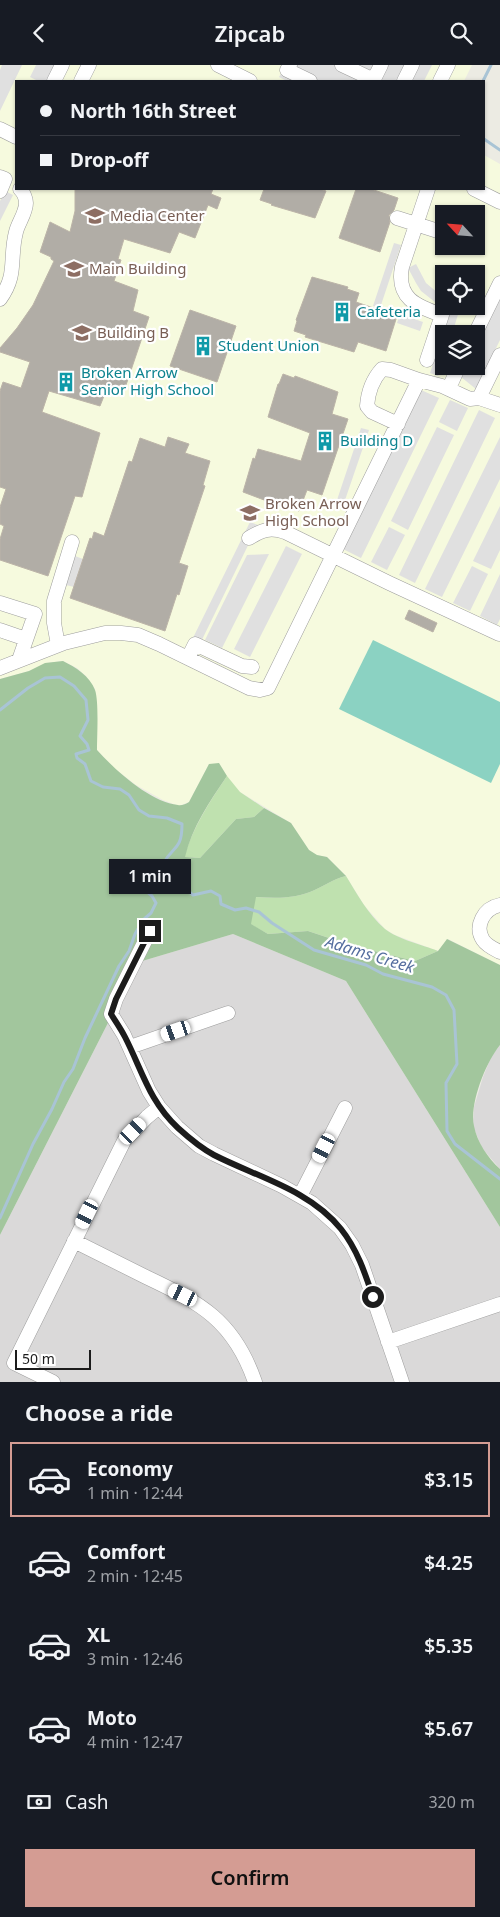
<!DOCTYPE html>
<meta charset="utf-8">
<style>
body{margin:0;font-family:"Noto Sans",sans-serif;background:#20242c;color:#f1f3f6;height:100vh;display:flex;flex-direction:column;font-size:19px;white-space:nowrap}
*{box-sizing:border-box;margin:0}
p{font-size:16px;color:#9ea1a6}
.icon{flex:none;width:28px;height:28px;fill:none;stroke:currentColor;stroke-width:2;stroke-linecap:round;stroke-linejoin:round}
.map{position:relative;height:1317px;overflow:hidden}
.drawer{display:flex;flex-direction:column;background:#171b24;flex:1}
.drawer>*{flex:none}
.top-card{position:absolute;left:15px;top:15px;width:470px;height:110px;border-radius:0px;box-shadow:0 1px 4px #0004;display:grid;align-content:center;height:110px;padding:0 25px;background:#171b24}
.needle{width:32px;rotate:296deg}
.tools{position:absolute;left:435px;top:140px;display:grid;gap:10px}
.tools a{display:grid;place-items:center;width:50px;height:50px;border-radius:0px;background:#171b24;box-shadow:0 1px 4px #0004;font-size:25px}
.scale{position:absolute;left:15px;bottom:12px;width:76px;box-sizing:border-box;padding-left:5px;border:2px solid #1c1c1c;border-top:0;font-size:14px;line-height:18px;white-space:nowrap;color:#1c1c1c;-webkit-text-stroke:4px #fff;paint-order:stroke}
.end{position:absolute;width:22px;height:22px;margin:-11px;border:6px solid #1c1c1c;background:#fff;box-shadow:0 0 0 2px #fff}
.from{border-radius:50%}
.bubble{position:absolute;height:35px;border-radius:0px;background:#171b24;box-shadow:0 1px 4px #0004;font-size:16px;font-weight:600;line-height:35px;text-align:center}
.car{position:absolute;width:15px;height:30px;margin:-15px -8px;border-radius:6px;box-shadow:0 0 4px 1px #0007;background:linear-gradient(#fff 24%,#345 0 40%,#fff 0 76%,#345 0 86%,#fff 0)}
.top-card b{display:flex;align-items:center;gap:18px;height:48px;font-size:19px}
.top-card b+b{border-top:1px solid #363941}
.top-card i{width:12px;height:12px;background:#f1f3f6}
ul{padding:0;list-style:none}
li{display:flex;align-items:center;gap:15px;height:75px;margin:0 10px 8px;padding:0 15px;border:2px solid transparent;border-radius:0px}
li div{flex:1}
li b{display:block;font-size:19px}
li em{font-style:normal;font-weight:600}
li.current{border-color:#d49c93}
li>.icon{width:45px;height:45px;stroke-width:1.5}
h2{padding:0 25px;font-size:22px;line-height:60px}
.pay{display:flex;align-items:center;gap:12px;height:55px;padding:0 25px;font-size:19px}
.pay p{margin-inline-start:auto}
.primary-button{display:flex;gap:10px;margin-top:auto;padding:10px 25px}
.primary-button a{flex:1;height:58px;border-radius:0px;background:#d49c93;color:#111;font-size:20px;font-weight:600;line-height:58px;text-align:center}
header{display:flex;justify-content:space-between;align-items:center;height:65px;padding:0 25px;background:#171b24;font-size:22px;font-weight:600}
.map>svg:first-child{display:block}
.residential{fill:#dad9d9}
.education{fill:#f6fade;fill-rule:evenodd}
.grass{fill:#bfe1af}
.forest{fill:#a2c69d}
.pitch{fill:#8bd2c2}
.parking{fill:#e0e0e0}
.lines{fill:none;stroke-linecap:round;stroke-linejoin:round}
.stream{stroke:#a9c4d5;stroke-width:3}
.building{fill:#b1ada6;stroke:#bcb4a8}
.minor-casing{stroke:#9d9d9d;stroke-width:15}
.minor{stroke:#fff;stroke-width:14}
.route{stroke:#1c1c1c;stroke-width:6}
.labels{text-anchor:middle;stroke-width:4.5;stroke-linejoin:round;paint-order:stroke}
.education-label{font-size:15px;fill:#785e54;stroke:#fff;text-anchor:start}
.culture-label{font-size:15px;fill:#0d838f;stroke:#fff;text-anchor:start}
.water-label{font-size:16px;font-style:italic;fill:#556e9f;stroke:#fff}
</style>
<header><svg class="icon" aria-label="back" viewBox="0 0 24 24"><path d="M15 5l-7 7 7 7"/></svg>Zipcab<svg class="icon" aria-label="search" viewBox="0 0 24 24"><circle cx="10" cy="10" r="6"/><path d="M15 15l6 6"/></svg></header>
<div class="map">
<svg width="500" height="1317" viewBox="0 0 500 1317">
<rect width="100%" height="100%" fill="#ecebe3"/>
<!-- residential -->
<path class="residential" d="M233,869L346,916L500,1162V1317H0V1170L139,897Z
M500,980V1104L482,1083L473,1061L474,1042L483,1012L492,990Z"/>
<!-- education -->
<path class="education" d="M0,0H472L464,16H16V124H484V90L500,99V900L448,874L438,886L395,870L385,864L364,840L346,811L327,792L316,790L309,785L291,758L240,727L209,699L189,737L179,741L163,735L136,720L114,703L97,685L95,624L86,611L77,603L63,596L46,598L29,606L0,614ZM444,149H476V181H444ZM444,209H476V241H444ZM444,269H476V301H444Z"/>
<!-- grass -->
<path class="grass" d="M227,711L240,727L264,743L254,752L236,754L200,793L184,792C193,762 210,736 227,711Z
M346,811C357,829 368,849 385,864C397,874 423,880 438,886L415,896L350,880L308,866L268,869L250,859L255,832C275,833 292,834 310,827C323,822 333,814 346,811Z"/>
<!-- forest -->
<path class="forest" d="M63,596C75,602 90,611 95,625C99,636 97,671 97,685C115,705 150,737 178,740C181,741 186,739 189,737L209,699L219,698L227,711C210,736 192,762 185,792L200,793L236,754L254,752L264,743L291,758L309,785L317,790L327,792L346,811C333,814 323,822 310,827C292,834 275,833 256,832L251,859L268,869L308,866L350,880L415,896L438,886L447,874L500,900V980C486,997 469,1039 474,1061C477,1077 488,1093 500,1104V1162L346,916L233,869L139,897L0,1170V614L29,606L45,598Z"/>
<!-- pitch -->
<path class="pitch" d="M373,575L500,637V699L491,718L339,644Z"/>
<!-- parking -->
<path class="parking" d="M2,0H22L0,46V5Z
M36,0H55L47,16H38L30,12Z
M286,0H432L424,16H287L279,12Z
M5,126L13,130L0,156V136Z
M394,178L401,180L380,243L373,241Z
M416,199L426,218L444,233V239L440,241L421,226L416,218L408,203Z
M500,231V275L476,324L461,312L466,301H476V280Z
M452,241L460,243L452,269H444V293L438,311L430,308Z
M400,249L423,257L420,266L397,258Z
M421,325L439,333L361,493L343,484Z
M450,335L468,343L457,366L439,357Z
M479,345L495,353L415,518L399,510Z
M437,362L454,370L408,465L391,456Z
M361,363L369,365L343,441L336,438Z
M500,372V414L442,532L425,524Z
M500,441V485L491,504L473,496Z
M250,457L258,460L196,587L188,583Z
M389,462L405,470L387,505L371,497Z
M286,481L302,489L250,592L234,584Z
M269,489L222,583L205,575L247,490Z
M75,491L83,494L74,522L66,520Z
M472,501L488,509L470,546L453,538Z
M500,509V554L497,560L480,551Z"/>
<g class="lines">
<!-- stream -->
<path class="stream" d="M483,16L491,0
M484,74L500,85
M0,645L28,623L45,613L60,612L74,621L86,635L88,655L80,671L87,679L89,685L76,689L77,693L85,699L91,716L103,722L120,724L129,730L139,745L149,751L167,753L182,759C182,786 173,780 163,799C169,814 180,819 193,830L211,826L220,831L221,839L235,845L246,843L259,847L272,858L314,885L366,900L383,909L432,922L446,930L454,945L457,999L446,1018L447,1066L455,1079L500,1114
M0,1153L33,1079L52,1044L64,1017L73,1004L85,973L119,901L129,886L135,869L143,855L151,848L156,838L152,831L146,826V822L153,815L166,807"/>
</g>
<!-- building -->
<path class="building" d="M75,124H213L211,129L221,133L217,144L208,140L195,173L179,167L170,188L124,174L118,194L121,195L114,216L138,225L133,246L149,252L124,326L108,321L100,341L49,326L42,347L100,368L82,432L75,431L48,511L0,495V474L4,461L0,459V442L6,424L0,422V326L3,317L21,323L30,297L0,287V283L17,263L33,240L54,196L51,194V192L40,187L50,157L70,167L75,146Z
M264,124H320L326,126L315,153L271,140L272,139L260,135Z
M356,124H371L398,133L394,145L389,150L390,157L380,187L339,173Z
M312,212L348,222L347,224L359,228L356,237L397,251L386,286L358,277L354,287L305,272L306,270L294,266L297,256L296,255Z
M190,245L236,261L217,317L170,301Z
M283,309L294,313L295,311L338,327L332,349L348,354L322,430L307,425L299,446L288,442V444L243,427L253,393L255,394L258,384L301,396L310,368L268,352L278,319H279Z
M168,372L189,379L185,388L210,396L203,420L205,421L179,498L188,501L179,530L177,529L165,566L70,533L90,473L92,474L94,467L104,471L129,396L132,397L140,373L165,382Z
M409,545L437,558L433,567L405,554Z"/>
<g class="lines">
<defs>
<path id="minor" d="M218,0L250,16
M290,0L287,5L310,16
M342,0L374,15
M54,16L62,0
M81,16L89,0
M373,16L381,0
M404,16L412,0
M440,16L448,0
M0,64L16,72
M0,112L5,114L0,126
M474,124L500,137
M397,153L444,168
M0,234C18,209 9,194 16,167C18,158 26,148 26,138C26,133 23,127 20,124
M475,269L500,218
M427,295L442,250C416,241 396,233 402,202L428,124
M449,323L459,301
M479,333L500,290
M398,359L372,347L367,341C368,327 373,314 382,304L391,305L419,315L442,321L470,334L479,333L500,340
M249,473C262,465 270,462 285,467L389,518L499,569
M0,538L35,549L19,595
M0,565L26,574
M58,580L54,558V536L72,477
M188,593L195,579L242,601L252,602
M0,603L64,578L105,568H121L138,570L159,579L249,623L260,625L268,623L419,315
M500,840C484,843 474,861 483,875C487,881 494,884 500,887
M150,866L116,934L111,949L124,970L149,1026L159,1042L177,1062L199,1081L214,1089L282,1121L312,1138L340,1163L352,1180L362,1200L402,1317
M130,982L228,948
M300,1131L345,1043
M74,1176C98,1188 122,1200 146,1212C201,1238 234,1256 255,1317
M388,1277L500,1239
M53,1317L14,1298L124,1076L147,1052L159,1042"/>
</defs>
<!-- minor casing -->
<use href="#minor" class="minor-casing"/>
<!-- minor -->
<use href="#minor" class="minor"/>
</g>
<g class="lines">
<!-- route -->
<path class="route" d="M150,866L116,934L111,949C116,957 121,964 125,972C142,1005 149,1036 178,1063C189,1073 201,1083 214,1090C257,1112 310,1125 341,1164C357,1184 365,1208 373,1232"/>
</g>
<!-- icons -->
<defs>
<symbol id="school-bare" viewBox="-9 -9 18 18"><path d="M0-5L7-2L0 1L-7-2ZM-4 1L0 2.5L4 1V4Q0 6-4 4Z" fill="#8d6e63" stroke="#fff" stroke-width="2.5" paint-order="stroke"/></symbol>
<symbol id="building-bare" viewBox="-9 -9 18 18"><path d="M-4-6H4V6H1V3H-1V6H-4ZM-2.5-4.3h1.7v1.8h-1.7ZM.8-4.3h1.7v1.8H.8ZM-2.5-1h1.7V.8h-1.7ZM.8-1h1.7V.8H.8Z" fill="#0f9aa8" stroke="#fff" stroke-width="2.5" paint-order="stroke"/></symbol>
</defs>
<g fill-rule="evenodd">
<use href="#school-bare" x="81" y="137" width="28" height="28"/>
<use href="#school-bare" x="60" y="190" width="28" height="28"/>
<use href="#building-bare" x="328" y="233" width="28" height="28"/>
<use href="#school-bare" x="68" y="254" width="28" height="28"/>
<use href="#building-bare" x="189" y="267" width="28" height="28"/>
<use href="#building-bare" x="52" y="303" width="28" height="28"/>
<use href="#building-bare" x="311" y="362" width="28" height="28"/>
<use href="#school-bare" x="236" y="434" width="28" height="28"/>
</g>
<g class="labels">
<!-- education labels -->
<g class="education-label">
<text x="110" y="156">Media Center</text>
<text x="89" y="209">Main Building</text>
<text x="97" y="273">Building B</text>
<text x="265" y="444">Broken Arrow<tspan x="265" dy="17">High School</tspan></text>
</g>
<!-- culture labels -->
<g class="culture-label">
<text x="357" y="252">Cafeteria</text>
<text x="218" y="286">Student Union</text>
<text x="81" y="313">Broken Arrow<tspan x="81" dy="17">Senior High School</tspan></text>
<text x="340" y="381">Building D</text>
</g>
<!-- water labels -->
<g class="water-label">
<text transform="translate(370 889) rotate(17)" y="6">Adams Creek</text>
</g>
</g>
</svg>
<div class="tools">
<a><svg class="needle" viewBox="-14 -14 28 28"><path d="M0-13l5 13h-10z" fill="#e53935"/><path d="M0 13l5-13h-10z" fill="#9ea1a6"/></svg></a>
<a><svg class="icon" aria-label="locate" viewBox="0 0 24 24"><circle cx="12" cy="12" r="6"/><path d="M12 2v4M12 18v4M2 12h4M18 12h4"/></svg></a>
<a><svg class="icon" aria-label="layers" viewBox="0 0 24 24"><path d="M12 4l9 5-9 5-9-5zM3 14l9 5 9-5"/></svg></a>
</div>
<div class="scale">50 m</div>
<i class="end from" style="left:373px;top:1232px"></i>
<i class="end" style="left:150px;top:866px"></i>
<div class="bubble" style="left:109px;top:794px;width:82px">1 min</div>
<i class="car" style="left:176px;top:966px;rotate:251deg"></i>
<i class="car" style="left:133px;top:1066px;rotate:44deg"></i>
<i class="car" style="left:324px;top:1083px;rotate:207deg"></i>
<i class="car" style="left:87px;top:1149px;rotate:206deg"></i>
<i class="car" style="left:183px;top:1230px;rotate:296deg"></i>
<div class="top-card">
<b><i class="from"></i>North 16th Street</b>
<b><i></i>Drop-off</b>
</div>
</div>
<section class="drawer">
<h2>Choose a ride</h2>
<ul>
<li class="current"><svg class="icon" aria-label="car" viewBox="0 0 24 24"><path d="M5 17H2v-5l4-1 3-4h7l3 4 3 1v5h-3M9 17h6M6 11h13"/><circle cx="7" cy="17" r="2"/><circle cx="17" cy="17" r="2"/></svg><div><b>Economy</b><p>1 min · 12:44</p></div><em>$3.15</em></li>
<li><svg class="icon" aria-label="car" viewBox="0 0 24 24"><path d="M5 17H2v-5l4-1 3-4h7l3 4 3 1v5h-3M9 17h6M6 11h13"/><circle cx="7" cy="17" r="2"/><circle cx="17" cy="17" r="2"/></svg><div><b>Comfort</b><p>2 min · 12:45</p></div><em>$4.25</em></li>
<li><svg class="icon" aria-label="car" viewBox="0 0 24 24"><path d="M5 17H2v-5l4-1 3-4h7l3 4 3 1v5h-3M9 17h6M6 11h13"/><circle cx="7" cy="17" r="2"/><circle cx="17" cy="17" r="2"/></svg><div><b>XL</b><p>3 min · 12:46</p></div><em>$5.35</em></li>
<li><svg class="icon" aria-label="car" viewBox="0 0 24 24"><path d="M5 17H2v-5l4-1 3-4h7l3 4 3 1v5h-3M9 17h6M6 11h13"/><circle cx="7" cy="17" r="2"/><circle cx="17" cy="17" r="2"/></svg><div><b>Moto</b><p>4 min · 12:47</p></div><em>$5.67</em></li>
</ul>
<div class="pay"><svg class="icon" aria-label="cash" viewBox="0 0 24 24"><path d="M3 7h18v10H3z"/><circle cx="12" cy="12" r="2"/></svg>Cash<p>320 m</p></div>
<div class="primary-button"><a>Confirm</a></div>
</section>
